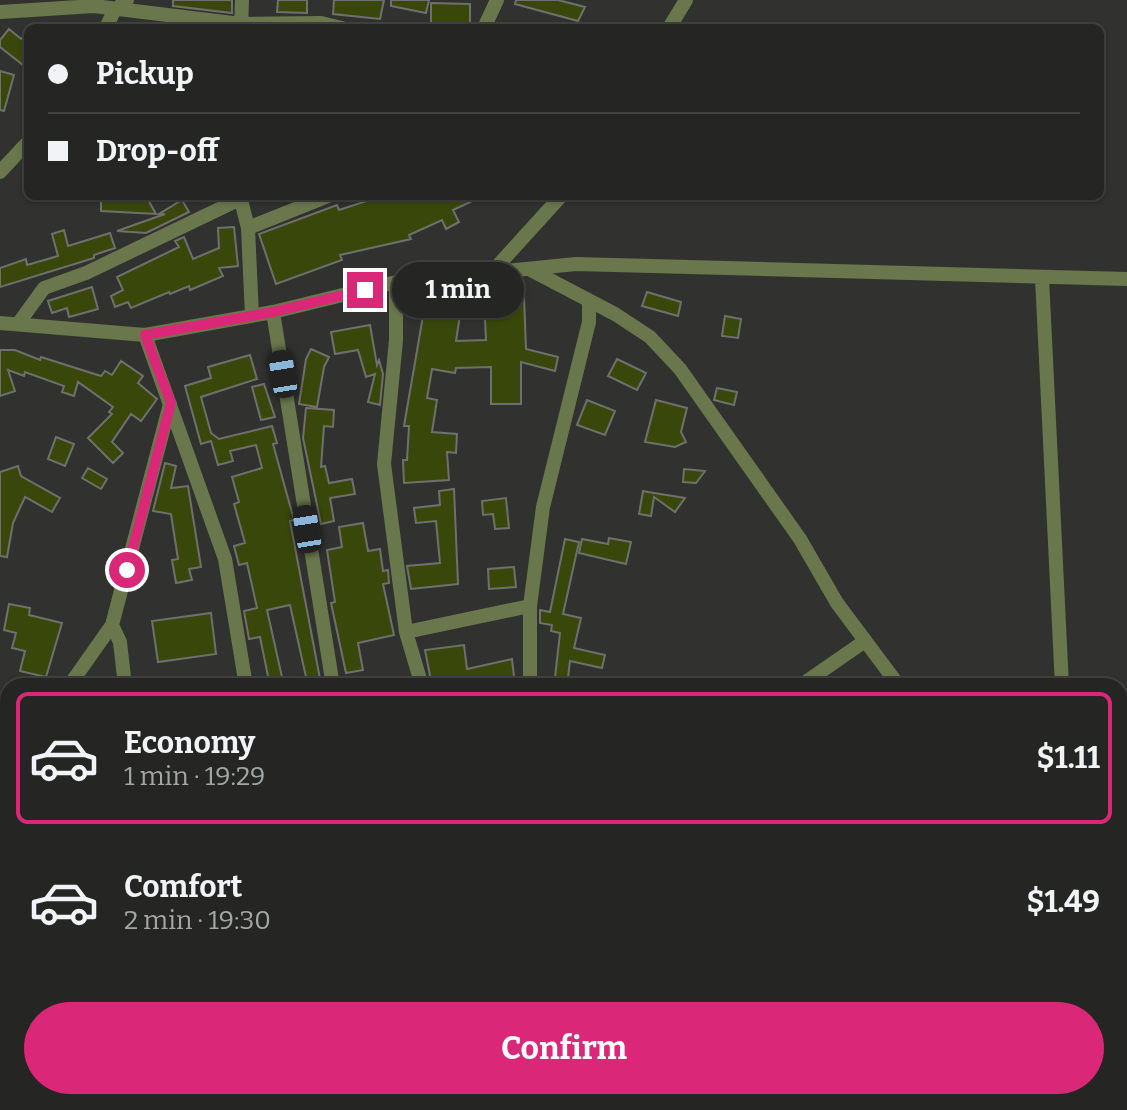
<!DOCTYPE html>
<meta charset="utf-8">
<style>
body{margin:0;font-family:Bitter,serif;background:#2d2e2b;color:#f1f3f6;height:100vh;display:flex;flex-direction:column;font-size:30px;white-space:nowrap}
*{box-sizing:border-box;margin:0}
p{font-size:26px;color:#a3a5a6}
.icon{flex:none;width:44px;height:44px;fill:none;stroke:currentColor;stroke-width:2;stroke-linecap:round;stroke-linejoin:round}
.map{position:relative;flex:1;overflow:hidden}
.sheet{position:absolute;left:0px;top:678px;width:1128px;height:432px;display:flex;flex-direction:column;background:#252623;border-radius:24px 24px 0 0;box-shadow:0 2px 6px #0004,0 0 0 2px #424341}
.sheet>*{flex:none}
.guide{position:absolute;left:24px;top:24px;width:1080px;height:176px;border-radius:12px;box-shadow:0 2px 6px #0004,0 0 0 2px #424341;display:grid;align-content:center;height:176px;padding:0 24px;background:#252623}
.end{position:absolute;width:36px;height:36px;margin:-18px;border:10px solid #db2777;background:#fff;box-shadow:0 0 0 4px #fff}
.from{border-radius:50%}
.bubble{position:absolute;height:56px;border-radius:28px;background:#252623;box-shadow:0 2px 6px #0004,0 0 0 2px #424341;font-size:26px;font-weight:700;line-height:56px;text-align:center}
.car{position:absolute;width:24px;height:48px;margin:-24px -12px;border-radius:10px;box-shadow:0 0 6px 2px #0007;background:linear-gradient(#222 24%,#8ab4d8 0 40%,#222 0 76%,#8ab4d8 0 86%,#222 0)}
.guide b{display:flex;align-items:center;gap:28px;height:76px;font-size:30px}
.guide b+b{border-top:2px solid #424341}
.guide i{width:20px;height:20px;background:#f1f3f6}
ul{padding:14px 0 0;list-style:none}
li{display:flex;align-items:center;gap:24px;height:132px;margin:0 16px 12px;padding:0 8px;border:4px solid transparent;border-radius:12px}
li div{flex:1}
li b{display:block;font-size:30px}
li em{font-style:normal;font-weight:700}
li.selected{border-color:#db2777}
li>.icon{width:72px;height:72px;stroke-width:1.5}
.cta{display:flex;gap:16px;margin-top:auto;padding:16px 24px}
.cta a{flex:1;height:92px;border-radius:48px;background:#db2777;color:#fff;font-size:32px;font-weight:700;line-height:92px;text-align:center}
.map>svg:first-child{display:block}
.building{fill:#39480a;stroke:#6f706d;stroke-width:2}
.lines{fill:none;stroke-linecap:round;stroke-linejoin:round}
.street{stroke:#6a774c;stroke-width:14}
.route{stroke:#db2777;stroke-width:10}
</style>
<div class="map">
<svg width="1127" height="1110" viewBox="0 0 1127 1110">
<rect width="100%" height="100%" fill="#31322f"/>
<!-- building -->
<path class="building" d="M173,0H232V13L173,6Z
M278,0H307V13L277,12Z
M334,0H384L380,19L333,14Z
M391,0H429L426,13L391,6Z
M516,0H558L585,7L578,21L515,4Z
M431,3L470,4V24H431Z
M9,29L21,39L28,32V69L0,47V40Z
M0,71L14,75L4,111L0,110Z
M368,196H483L453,210L459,222L446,229L442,220L409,235L411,239L340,255L342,260L276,284L259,234L337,205L339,210L370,200Z
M124,197L147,198L156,214L101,211V199Z
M182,200L189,212L146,233L117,231L165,214H159Z
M234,227L238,266L219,268L223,276L190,290L189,286L170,294L169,292L131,308L128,302L115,307L111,296L123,290L117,277L179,247L175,241L184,237L193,259L219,248L218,228Z
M64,230L68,246L110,233L115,248L94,255V258L0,287V268L26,259L27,265L58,256L52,234Z
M92,287L98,309L69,317L67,308L52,313L48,301Z
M647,292L681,302L678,316L642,306Z
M524,296L526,349L558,357L555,371L521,362V404H491V367L456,368L455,373L432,369L427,398L437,400L432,432L457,434L456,453L447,452L449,480L404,483L403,460H407L409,426H404L424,310L460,315L456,341L486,340L484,298Z
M725,316L741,319L738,338L722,336Z
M370,325L377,365L379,360L383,374L380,405L368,402L375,374L366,377L358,350L335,354L331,332Z
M311,349L329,357L324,367L317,407L299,404L306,359Z
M0,350H15L40,360L41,357L101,376L105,371L112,375L121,361L143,376L138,383L157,399L141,421L131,414L112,442L123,453L113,463L88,438L112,414L109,412L113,407L78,382L74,396L62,392L64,386L25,372L24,376L8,370L15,391L0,396Z
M250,355L257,379L201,397L211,433L219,439L272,426L277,443L273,444L294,520L290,521L321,684L312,686H308L290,605L267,610L284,686H270L260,637L249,639L244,611L257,608L247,563L239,565L234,546L245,543L234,504L239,502L232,477L262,468L256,445L230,451L233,461L218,465L211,441L201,444L185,386L211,378L208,367Z
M617,359L646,373L637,390L608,376Z
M264,384L275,417L261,420L252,387Z
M717,388L737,392L734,405L714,400Z
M587,400L615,411L605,435L577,425Z
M656,400L687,408L681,432L686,442L675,447L645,442Z
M306,408L334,410L333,427L324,426L321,467L325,466L329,483L352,479L355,494L330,498L334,521L321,524L303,438Z
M56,437L74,444L65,466L48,459Z
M165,463L176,466L171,488L188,486L201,567L189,569L192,580L176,583L172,560L178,559L171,514L153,511Z
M18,466L21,476L60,498L52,512L25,497L13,523L7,557L0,556V472Z
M88,468L107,479L101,489L82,478Z
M684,469L705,471L696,483L683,482Z
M454,489L458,584L411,589L407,566L440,563L436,521L416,523L414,508L440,505L439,491Z
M643,491L648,492L685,498L675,512L654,497L651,516L639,514Z
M506,498L509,528L495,529L493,514L483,515L482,501Z
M363,523L368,551L380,549L383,571L388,570L389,583L383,584L394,635L358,643L363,670L346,673L331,603L335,602L327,550L342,547L339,527Z
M609,538L631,542L626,564L579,553L582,539L608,544Z
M565,539L579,542L563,614L581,618L574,648L605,655L602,668L570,661L567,686H554L560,633L551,631L552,625L540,623V610L550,612Z
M514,567L516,587L489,589L488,569Z
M9,604L30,608L29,615L62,623L46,677L20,671L25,651L12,648L16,633L4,630Z
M211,613L216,654L158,662L152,621Z
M464,645L467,669L512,659L515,686H432L425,650Z"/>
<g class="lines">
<!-- street -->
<path class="street" d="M0,12L94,6L241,24L321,23L342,28
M106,28L114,11L127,0
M241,28L242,0
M484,28L497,0
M669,28L686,0
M0,172L28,142
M240,196L248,228L252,316
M248,228L328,196
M529,269L615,314L650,337L680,369L800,539L837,603L899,686
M492,272L561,196
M1042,278L1062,686
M396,282V340L384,464L406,632L422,686
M273,312L333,686
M0,323L145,335L273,312L396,282L576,264L1127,279
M18,324L44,288L86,273L240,199
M145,335L225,559L246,686
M112,625L120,642L125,686
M406,632L530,606
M69,686L112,625L170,404
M530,686V606L543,507L589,322V303
M800,686L865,641
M0,881L8,880
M0,938L8,924
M234,1102L236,1110
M320,1102L321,1110
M413,1102L414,1110
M1081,1102L1082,1110
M60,1110L61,1102
M169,1110L190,1102"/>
</g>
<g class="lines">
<!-- route -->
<path class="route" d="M127,570L171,403L145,335L273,312L365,290"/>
</g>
</svg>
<i class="end from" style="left:127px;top:570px"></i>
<i class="end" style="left:365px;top:290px"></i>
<div class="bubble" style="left:392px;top:262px;width:132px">1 min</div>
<i class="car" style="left:283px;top:374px;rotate:351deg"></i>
<i class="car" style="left:307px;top:529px;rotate:351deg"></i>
<div class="guide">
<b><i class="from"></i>Pickup</b>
<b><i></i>Drop-off</b>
</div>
<section class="sheet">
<ul>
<li class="selected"><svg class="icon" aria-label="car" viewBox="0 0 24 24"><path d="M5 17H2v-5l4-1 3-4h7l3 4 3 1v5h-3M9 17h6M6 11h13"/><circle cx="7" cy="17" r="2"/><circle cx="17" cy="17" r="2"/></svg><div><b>Economy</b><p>1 min · 19:29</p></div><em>$1.11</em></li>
<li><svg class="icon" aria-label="car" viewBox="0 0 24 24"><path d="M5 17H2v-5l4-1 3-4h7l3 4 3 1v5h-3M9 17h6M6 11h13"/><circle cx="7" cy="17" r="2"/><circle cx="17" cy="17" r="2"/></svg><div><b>Comfort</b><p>2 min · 19:30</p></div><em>$1.49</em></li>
</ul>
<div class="cta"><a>Confirm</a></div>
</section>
</div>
